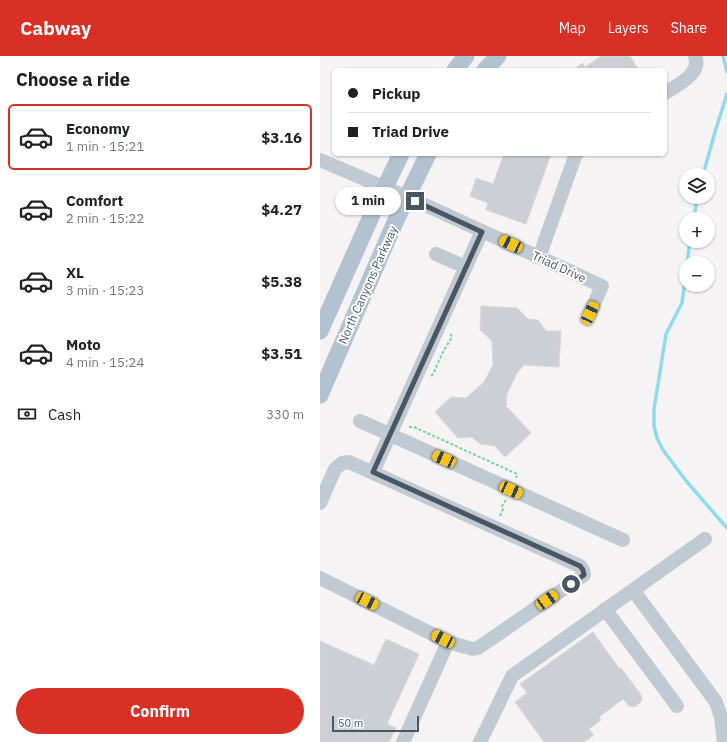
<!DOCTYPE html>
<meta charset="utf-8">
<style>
body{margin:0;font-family:"IBM Plex Sans",sans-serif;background:#f6f6f6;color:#202124;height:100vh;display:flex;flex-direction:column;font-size:15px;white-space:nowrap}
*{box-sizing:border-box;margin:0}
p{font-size:13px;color:#757577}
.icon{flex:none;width:22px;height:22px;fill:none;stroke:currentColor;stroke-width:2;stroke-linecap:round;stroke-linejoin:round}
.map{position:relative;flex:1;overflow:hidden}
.side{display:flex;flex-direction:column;background:#fff;width:320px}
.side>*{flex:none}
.top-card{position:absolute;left:12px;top:12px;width:335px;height:88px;border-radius:6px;box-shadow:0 1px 3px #0004;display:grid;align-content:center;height:88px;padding:0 16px;background:#fff}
.buttons{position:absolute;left:359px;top:112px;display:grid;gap:8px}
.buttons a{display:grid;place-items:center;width:36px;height:36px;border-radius:50%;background:#fff;box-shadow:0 1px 3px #0004;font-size:20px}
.scale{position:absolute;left:12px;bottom:10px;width:87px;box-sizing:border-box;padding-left:4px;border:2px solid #4a5661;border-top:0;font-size:11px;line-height:14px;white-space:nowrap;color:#4a5661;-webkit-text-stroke:3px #fff;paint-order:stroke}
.end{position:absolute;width:18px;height:18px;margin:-9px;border:5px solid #4a5661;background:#fff;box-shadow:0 0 0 2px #fff}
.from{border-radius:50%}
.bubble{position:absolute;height:28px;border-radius:14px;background:#fff;box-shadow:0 1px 3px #0004;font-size:13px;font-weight:800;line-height:28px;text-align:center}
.car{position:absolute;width:12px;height:24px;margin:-12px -6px;border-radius:5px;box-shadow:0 0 3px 1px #0007;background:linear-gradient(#f5c518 24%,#345 0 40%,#f5c518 0 76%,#345 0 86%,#f5c518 0)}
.top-card b{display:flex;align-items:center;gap:14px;height:38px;font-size:15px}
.top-card b+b{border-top:1px solid #e0e0e0}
.top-card i{width:10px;height:10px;background:#202124}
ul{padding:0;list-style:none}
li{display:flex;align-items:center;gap:12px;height:66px;margin:0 8px 6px;padding:0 8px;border:2px solid transparent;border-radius:6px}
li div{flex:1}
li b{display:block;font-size:15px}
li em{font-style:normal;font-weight:800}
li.selected{border-color:#d93025}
li>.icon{width:36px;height:36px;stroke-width:1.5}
h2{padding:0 16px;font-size:18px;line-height:48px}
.pay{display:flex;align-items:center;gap:10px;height:44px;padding:0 16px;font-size:15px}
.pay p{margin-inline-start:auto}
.primary-button{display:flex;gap:8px;margin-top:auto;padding:8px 16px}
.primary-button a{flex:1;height:46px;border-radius:24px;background:#d93025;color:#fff;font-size:16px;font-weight:800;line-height:46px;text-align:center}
header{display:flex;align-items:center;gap:24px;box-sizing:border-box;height:56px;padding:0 20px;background:#d93025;color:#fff}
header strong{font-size:19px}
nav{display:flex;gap:22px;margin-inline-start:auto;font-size:14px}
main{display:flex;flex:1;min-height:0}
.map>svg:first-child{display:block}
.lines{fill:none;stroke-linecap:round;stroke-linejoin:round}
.stream{stroke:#90daee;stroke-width:3.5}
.building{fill:#cdcfd5;stroke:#d7d9de}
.path{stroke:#7ad0a6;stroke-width:2;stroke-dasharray:3 2;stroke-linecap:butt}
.minor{stroke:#c1cad2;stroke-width:14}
.major{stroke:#b3c2d1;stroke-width:17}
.route{stroke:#4a5661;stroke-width:5}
.labels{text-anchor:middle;stroke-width:4;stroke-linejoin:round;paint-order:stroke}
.street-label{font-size:12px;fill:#4a5661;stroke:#fff}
</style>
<header>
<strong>Cabway</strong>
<nav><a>Map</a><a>Layers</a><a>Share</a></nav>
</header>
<main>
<section class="side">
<h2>Choose a ride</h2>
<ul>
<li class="selected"><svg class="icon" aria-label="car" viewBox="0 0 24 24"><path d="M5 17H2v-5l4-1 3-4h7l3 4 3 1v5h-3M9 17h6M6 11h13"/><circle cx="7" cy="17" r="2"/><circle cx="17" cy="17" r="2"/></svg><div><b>Economy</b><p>1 min · 15:21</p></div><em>$3.16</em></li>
<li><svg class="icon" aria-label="car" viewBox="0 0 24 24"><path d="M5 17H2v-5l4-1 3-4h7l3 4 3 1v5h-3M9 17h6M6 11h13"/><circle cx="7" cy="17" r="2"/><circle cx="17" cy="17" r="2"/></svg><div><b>Comfort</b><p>2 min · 15:22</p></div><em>$4.27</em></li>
<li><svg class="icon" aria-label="car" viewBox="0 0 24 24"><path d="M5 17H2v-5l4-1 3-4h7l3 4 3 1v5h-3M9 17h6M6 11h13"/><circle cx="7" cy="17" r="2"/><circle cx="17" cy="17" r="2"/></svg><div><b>XL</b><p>3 min · 15:23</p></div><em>$5.38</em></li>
<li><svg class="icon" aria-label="car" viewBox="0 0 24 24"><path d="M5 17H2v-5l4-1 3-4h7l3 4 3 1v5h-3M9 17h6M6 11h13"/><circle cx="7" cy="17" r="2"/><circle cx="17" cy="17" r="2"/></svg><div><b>Moto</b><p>4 min · 15:24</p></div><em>$3.51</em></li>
</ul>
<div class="pay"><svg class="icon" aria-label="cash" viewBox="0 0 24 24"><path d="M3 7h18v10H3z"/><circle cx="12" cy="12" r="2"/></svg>Cash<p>330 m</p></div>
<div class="primary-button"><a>Confirm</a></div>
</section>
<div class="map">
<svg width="407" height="686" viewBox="0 0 407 686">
<rect width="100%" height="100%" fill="#f5f3f3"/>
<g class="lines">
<!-- stream -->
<path class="stream" d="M403,0L407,16
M383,119L395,76L407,38
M374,163L377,141
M367,207L370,185
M366,217L362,247L346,278L334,353V370L337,382L343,394L367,426L407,472"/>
</g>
<!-- building -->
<path class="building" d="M281,0H310L319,14H253L263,7L265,11Z
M184,98H231L206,168L166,154L168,147L150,140L156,122L173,128Z
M161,250L197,252L208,263L218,264L226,275H241L239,311L204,309L197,317L187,338L186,350L211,377L185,401L175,390L160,388L152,381L138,382L115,356L131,341L146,342L164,326L173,309L172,285L160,274Z
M273,576L299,612H301L321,639L322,643L320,647L316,650L312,651L308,649L303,643L279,661L281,664L269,673L274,679L264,686H224L195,646L207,637L200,628Z
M66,583L99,598L67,668L76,672L69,686H0V585L54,609Z"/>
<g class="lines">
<!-- path -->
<path class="path" d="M111,320L113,318L123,296L132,281L130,277
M89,371H94L197,418L196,422
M180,460L183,453L182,450L186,444"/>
<!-- minor -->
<path class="minor" d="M345,37C356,30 383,17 375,0
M0,104L103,148L282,230L270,257
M116,198L146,211
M219,201L256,98
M40,365L303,484
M53,416L162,175
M0,447L15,413L22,407L29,406L260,510L263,514L264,519L158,592L153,593L128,586L0,522
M313,534L396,646L401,661L404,686
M285,553L357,650
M83,686L128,586
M160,686L192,620L385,483"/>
<!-- major -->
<path class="major" d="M135,14L146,0
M165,14L178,0
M0,275L54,154L81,98
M0,339L76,164L108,98"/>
</g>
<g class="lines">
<!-- route -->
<path class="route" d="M95,145L162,176L53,416L260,510L263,514L264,519L251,528"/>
</g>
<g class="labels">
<!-- street labels -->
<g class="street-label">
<text transform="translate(239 211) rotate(25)" y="4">Triad Drive</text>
<text transform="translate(48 229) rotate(-66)" y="4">North Canyons Parkway</text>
</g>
</g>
</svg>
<div class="buttons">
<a><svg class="icon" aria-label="layers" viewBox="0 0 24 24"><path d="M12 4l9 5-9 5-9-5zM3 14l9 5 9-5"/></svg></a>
<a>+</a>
<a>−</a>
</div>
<div class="scale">50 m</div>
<i class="end from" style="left:251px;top:528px"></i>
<i class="end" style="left:95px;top:145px"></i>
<div class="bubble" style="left:15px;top:131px;width:66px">1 min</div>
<i class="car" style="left:191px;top:188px;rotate:295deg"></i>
<i class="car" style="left:270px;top:257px;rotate:25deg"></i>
<i class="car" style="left:124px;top:403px;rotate:294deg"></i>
<i class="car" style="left:191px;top:434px;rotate:114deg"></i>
<i class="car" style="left:227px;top:544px;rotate:56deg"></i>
<i class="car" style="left:47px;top:545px;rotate:116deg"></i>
<i class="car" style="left:123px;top:583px;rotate:297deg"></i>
<div class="top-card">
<b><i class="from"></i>Pickup</b>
<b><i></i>Triad Drive</b>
</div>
</div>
</main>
